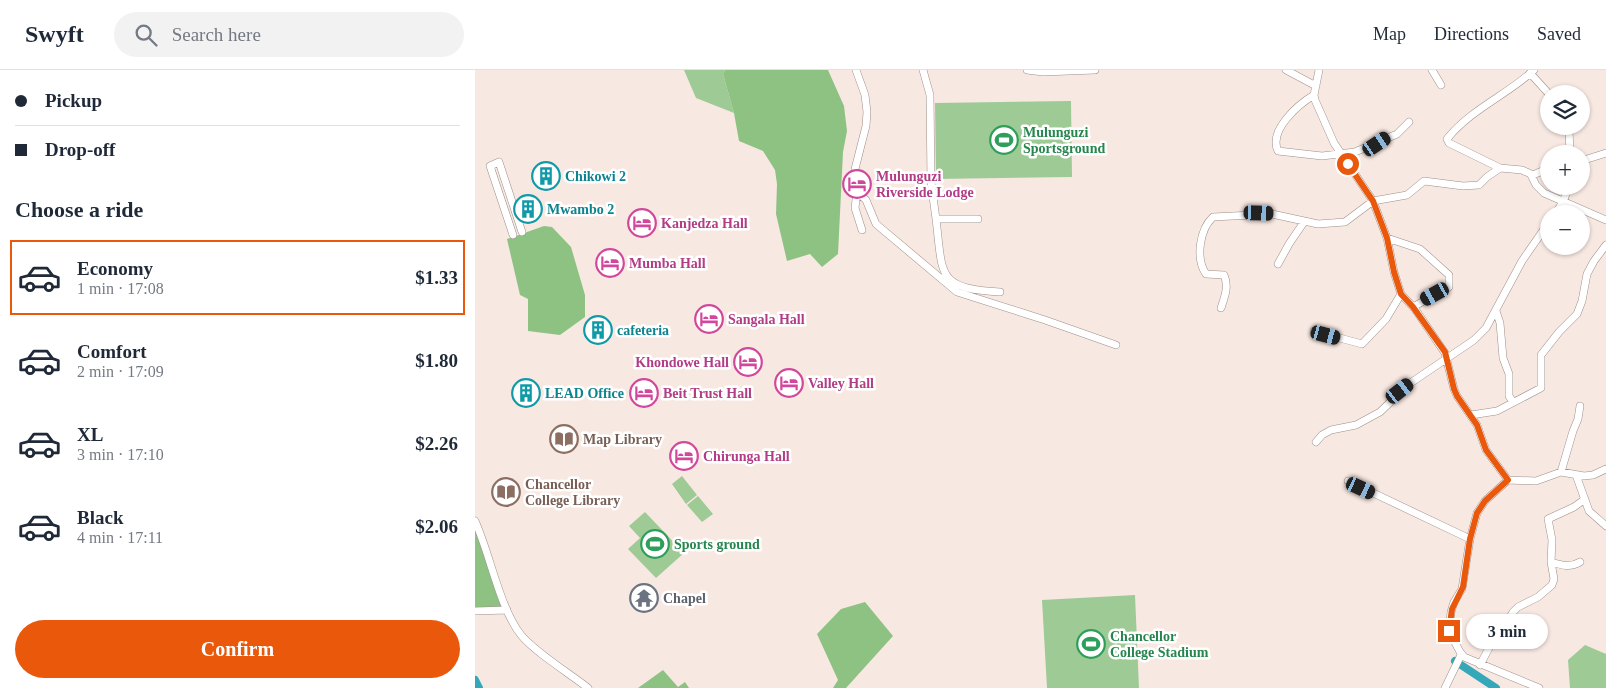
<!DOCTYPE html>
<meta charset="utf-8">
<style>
body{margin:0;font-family:"Times New Roman",serif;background:#f2f2f3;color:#1f2937;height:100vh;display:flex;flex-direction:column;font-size:19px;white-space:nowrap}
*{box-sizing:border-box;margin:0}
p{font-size:16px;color:#747a83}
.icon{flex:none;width:28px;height:28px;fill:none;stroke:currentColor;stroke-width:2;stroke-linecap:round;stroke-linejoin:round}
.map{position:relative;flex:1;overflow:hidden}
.panel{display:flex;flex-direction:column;background:#fff;width:475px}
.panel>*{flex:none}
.banner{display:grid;align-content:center;height:110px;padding:0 15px;background:#fff}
.fabs{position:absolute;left:1065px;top:15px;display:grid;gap:10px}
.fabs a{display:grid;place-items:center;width:50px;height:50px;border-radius:50%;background:#fff;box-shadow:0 1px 4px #0004;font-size:25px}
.end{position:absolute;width:22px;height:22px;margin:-11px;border:6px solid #ea580c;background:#fff;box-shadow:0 0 0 2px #fff}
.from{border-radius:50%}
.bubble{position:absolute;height:35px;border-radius:18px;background:#fff;box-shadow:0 1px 4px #0004;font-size:16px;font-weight:700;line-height:35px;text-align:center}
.car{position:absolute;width:15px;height:30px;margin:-15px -8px;border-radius:6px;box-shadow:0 0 4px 1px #0007;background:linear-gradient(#222 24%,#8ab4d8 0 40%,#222 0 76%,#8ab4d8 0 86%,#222 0)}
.banner b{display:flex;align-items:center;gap:18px;height:48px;font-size:19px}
.banner b+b{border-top:1px solid #e0e1e3}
.banner i{width:12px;height:12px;background:#1f2937}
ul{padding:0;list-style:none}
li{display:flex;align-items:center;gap:15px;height:75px;margin:0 10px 8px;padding:0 5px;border:2px solid transparent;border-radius:0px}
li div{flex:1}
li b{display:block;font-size:19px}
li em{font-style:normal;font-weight:700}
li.current{border-color:#ea580c}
li>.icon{width:45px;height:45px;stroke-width:1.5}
h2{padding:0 15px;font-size:22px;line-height:60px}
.cta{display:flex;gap:10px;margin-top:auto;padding:10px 15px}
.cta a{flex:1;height:58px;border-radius:30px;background:#ea580c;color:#fff;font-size:20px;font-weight:700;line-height:58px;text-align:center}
header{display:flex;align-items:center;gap:30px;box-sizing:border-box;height:70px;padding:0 25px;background:#fff;border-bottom:1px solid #e0e1e3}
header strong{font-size:24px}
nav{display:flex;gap:28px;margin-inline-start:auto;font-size:18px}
.search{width:350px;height:45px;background:#f2f2f3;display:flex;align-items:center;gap:12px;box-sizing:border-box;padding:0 18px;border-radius:28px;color:#747a83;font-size:19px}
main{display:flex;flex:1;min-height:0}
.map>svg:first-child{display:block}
.green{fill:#9eca96}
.forest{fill:#8dc283}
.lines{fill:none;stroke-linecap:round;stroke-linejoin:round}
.river{stroke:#34a8b8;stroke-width:8}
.minor-casing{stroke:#9e8f89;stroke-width:8}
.minor{stroke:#fff;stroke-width:7}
.route{stroke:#ea580c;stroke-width:6}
.labels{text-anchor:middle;stroke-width:5;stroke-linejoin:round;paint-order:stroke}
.leisure-label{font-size:14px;font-weight:bold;fill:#27864d;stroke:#fff;text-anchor:start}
.culture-label{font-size:14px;font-weight:bold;fill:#0d838f;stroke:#fff;text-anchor:start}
.hotel-label{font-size:14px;font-weight:bold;fill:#b23c85;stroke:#fff;text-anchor:start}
.education-label{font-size:14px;font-weight:bold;fill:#785e54;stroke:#fff;text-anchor:start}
.worship-label{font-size:14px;font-weight:bold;fill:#5b616d;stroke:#fff;text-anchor:start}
</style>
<header>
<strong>Swyft</strong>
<div class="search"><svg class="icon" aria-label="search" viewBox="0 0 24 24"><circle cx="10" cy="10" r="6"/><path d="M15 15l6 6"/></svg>Search here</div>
<nav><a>Map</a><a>Directions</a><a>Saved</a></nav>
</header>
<main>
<section class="panel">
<div class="banner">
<b><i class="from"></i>Pickup</b>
<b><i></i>Drop-off</b>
</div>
<h2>Choose a ride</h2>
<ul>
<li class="current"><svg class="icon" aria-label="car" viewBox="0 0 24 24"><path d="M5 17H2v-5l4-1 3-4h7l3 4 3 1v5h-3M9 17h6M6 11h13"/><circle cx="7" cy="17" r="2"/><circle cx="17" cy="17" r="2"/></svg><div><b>Economy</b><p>1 min · 17:08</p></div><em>$1.33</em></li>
<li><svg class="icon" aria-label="car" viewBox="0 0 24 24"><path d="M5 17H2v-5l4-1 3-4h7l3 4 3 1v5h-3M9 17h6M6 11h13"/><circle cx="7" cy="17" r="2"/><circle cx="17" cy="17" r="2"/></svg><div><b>Comfort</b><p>2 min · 17:09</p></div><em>$1.80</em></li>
<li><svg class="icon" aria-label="car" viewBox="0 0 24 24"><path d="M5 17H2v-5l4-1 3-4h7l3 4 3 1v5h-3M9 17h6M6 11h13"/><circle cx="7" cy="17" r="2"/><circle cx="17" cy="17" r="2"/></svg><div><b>XL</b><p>3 min · 17:10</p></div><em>$2.26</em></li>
<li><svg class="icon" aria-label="car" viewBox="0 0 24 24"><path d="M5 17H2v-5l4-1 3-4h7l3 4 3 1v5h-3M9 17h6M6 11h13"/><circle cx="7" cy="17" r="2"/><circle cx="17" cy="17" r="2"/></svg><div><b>Black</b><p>4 min · 17:11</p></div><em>$2.06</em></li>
</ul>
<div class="cta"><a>Confirm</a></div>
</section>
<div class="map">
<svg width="1131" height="618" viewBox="0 0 1131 618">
<rect width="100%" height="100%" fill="#f8e8e2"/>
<!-- green -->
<path class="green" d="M209,0H250L248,4L259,43L221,28Z
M596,31L597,107L461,109L460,33Z
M207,406L222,425L211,434L197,414Z
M223,426L238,444L227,452L212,435Z
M170,442L209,483L181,508L153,479L165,468L154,456Z
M660,525L664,618H572L567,530Z
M1110,575L1131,584V618H1095L1093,590Z"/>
<!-- forest -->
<path class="forest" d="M250,0H353L369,36L372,61L368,82L363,184L347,197L335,184L312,191L301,144L302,114L300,100L288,81L264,71L259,43L248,4Z
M69,156L77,157L96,177L110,225V247L85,265L53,261V229L45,225L32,169Z
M0,452L31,538L0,537Z
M390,532L418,566L371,618H358L363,610L342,564L366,539Z
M188,600L203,617L210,612L214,618H163Z"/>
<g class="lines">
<!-- river -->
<path class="river" d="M980,591L1021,618
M0,610L4,618"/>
<defs>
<path id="minor" d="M381,0L390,25L392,42L391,56L380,99L382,122L391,130L401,154L482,222L570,250L641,275
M448,0L455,25L456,112L461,149H503
M552,0L568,2L620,0
M811,0L841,16
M844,0L839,25L840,30L859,73L898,131L912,168L919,202L926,224L940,239L970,283L979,319L982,326L1002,355L1011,380L1033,410L1061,411L1086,402L1109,406L1118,405L1131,399
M957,0L966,15
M1055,3L1074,24
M839,25C824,34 793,60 803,81L847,86L880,82L922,64L934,52
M1092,56L1094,60L1095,84
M1106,91L1131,83
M1025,98L974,73L972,69C996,39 1032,25 1059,0
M1056,105L1061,115L1069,123L1131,150
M382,122L380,138L387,160
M1080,144L1088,132L1094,116
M461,149C468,206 461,218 525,222
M38,165L15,96L24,92L47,162
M912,168L945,179L974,205V217L938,237
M803,194L814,174L829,152
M746,238C750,226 754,216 749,205L731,204C720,188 725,159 738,147L797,144L843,154L870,152L898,131L932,125L949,111L988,116L1004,115L1012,107L1025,98L1047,100L1058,105L1074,98
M1021,241L1025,253L1028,288L1034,304V326L1038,332
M839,261L887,274L911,249L926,224
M996,345L1022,341L1066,318V285L1084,262L1102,244L1107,231L1112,204L1119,191L1131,175
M841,372L847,365L856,360L881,355L905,342L934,314L999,270L1011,258L1047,191L1074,152
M1086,402L1098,361L1103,349L1105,336
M1101,405L1114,441L1131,456
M1033,410L1010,431L1002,443L995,469L987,519L979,532L976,542L974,561L985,582L989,587L1064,618
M873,411L995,469
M0,451C15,484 25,539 46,565C61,583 94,603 113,618
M1105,492C1095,498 1086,495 1076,492L1077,470L1073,449L1099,437L1110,429
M0,541L32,540
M1005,595L1015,576L1025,565L1038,542L1043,537L1063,527L1077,515L1079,509L1076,492
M970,618L986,585"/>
</defs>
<!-- minor casing -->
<use href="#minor" class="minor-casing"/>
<!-- minor -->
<use href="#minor" class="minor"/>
</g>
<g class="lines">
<!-- route -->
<path class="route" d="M873,94L898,131L912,168L919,202L926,224L938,237L970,282L979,319L982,326L1002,355L1011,380L1033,410L1010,431L1002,443L995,469L988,517L977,539L974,561"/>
</g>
<!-- icons -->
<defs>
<symbol id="stadium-ring" viewBox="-11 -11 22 22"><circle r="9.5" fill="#fff" stroke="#2e9e5b" stroke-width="1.5"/><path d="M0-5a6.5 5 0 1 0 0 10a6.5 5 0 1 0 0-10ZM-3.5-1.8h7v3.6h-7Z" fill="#2e9e5b"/></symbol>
<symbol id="building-ring" viewBox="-11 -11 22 22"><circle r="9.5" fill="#fff" stroke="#0f9aa8" stroke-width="1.5"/><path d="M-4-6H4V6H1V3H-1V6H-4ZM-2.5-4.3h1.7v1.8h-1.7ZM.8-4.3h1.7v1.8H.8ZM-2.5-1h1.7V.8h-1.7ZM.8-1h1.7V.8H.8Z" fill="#0f9aa8"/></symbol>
<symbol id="hotel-ring" viewBox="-11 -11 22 22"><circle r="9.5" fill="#fff" stroke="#d1479c" stroke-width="1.5"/><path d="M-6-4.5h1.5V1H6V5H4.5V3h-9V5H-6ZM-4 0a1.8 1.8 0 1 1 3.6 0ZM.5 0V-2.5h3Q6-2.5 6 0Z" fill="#d1479c"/></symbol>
<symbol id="library-ring" viewBox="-11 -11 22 22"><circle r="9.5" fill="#fff" stroke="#8d6e63" stroke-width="1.5"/><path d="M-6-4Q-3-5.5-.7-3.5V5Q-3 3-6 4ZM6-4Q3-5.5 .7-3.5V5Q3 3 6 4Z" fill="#8d6e63"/></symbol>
<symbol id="temple-ring" viewBox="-11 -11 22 22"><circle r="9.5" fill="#fff" stroke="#6b7280" stroke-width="1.5"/><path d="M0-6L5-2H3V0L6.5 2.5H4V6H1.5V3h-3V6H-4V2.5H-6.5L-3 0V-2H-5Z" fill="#6b7280"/></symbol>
</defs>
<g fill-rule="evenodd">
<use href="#stadium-ring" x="513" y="54" width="32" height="32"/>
<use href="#building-ring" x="55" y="90" width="32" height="32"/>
<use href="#hotel-ring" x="366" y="98" width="32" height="32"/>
<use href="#building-ring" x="37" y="123" width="32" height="32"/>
<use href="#hotel-ring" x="151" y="137" width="32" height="32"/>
<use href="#hotel-ring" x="119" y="177" width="32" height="32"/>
<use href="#hotel-ring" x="218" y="233" width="32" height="32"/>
<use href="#building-ring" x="107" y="244" width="32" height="32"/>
<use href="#hotel-ring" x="257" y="276" width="32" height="32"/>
<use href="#hotel-ring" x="298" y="297" width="32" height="32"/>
<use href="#building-ring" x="35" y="307" width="32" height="32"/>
<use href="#hotel-ring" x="153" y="307" width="32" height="32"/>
<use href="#library-ring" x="73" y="353" width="32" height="32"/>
<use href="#hotel-ring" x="193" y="370" width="32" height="32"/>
<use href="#library-ring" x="15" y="406" width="32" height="32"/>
<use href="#stadium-ring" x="164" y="458" width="32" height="32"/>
<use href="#temple-ring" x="153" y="512" width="32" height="32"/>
<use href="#stadium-ring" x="600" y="558" width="32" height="32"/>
</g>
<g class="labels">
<!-- leisure labels -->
<g class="leisure-label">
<text x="548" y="67">Mulunguzi<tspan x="548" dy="16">Sportsground</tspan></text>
<text x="199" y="479">Sports ground</text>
<text x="635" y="571">Chancellor<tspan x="635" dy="16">College Stadium</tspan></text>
</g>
<!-- culture labels -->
<g class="culture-label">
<text x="90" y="111">Chikowi 2</text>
<text x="72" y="144">Mwambo 2</text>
<text x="142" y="265">cafeteria</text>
<text x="70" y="328">LEAD Office</text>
</g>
<!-- hotel labels -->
<g class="hotel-label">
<text x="401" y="111">Mulunguzi<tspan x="401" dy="16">Riverside Lodge</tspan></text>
<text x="186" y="158">Kanjedza Hall</text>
<text x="154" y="198">Mumba Hall</text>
<text x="253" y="254">Sangala Hall</text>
<text x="254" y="297" text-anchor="end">Khondowe Hall</text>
<text x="333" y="318">Valley Hall</text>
<text x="188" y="328">Beit Trust Hall</text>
<text x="228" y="391">Chirunga Hall</text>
</g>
<!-- education labels -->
<g class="education-label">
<text x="108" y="374">Map Library</text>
<text x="50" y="419">Chancellor<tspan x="50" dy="16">College Library</tspan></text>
</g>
<!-- worship labels -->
<g class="worship-label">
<text x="188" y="533">Chapel</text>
</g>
</g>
</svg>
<div class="fabs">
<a><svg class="icon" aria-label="layers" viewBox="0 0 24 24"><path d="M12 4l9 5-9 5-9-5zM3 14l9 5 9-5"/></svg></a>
<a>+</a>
<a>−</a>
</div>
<i class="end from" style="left:873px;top:94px"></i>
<i class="end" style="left:974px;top:561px"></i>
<div class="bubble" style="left:991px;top:544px;width:82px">3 min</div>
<i class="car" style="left:902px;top:74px;rotate:56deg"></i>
<i class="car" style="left:784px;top:143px;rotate:92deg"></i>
<i class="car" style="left:960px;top:224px;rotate:241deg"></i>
<i class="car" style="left:851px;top:265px;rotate:105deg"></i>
<i class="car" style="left:925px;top:321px;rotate:52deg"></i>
<i class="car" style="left:886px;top:418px;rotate:115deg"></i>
</div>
</main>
